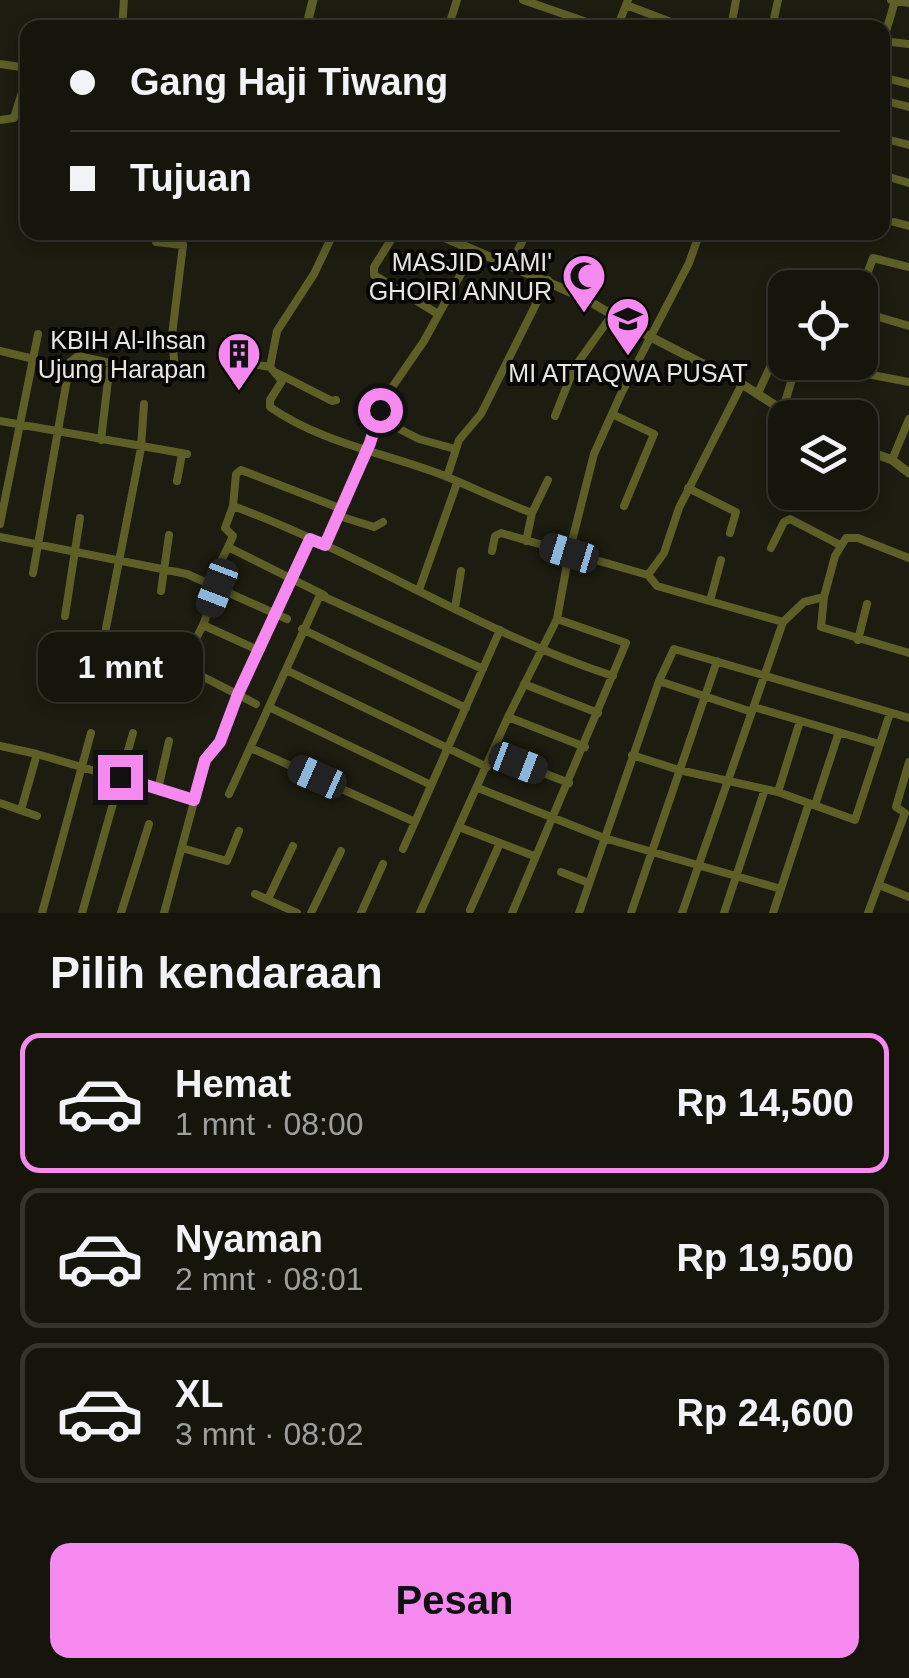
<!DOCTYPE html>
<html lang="id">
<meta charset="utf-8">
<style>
body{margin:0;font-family:Arial,sans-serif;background:#22221a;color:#f1f3f6;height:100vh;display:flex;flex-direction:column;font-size:38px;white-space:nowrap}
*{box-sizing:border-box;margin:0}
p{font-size:32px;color:#9d9f9d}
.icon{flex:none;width:55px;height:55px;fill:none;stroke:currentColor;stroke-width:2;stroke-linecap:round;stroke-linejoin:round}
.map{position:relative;height:913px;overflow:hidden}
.drawer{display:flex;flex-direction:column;background:#15150c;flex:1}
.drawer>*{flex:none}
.top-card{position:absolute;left:20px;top:20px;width:870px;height:220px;border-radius:20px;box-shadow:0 5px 15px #0003,0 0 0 2px #34342d;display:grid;align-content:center;height:220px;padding:0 50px;background:#15150c}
.tools{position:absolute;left:768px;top:270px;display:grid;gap:20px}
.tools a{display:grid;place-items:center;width:110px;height:110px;border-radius:20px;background:#15150c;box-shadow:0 5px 15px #0003,0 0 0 2px #34342d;font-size:50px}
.end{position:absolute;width:45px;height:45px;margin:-22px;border:12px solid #f589ef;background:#111;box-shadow:0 0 0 5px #111}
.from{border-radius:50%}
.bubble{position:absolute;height:70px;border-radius:20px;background:#15150c;box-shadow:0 5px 15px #0003,0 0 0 2px #34342d;font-size:32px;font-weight:700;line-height:70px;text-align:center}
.car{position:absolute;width:30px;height:60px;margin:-30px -15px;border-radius:12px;box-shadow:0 0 8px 2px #0007;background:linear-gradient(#222 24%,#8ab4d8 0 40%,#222 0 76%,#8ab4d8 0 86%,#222 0)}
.top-card b{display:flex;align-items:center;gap:35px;height:95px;font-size:38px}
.top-card b+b{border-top:2px solid #34342d}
.top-card i{width:25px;height:25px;background:#f1f3f6}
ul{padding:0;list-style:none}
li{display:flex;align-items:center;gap:30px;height:140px;margin:0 20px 15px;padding:0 30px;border:5px solid #34342d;border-radius:20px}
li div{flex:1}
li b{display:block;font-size:38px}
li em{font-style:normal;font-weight:700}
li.on{border-color:#f589ef}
li>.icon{width:90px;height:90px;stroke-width:1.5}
h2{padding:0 50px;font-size:45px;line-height:120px}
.action{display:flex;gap:20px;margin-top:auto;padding:20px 50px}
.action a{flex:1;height:115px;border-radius:20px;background:#f589ef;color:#111;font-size:40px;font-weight:700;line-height:115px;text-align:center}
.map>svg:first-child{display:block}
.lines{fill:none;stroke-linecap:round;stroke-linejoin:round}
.minor{stroke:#5e5e27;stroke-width:8}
.tertiary{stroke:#5e5e27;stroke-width:9}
.route{stroke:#f589ef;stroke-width:12}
.labels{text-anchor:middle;stroke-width:8;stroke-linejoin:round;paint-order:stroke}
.poi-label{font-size:25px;fill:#e7e7df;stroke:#060603;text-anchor:end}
</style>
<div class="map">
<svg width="909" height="913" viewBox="0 0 909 913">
<rect width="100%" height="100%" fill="#1c1c10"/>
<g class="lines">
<!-- minor -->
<path class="minor" d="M523,0L604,28
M891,0L909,3
M626,5L671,22
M732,22L736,0
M773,25L790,28
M122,28L124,0
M448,28L457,0
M617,28L628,0
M772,28L778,0
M882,41L909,44
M882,45L895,1
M0,64L28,68
M882,77L909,84
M882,100L909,107
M0,120L14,118L28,73
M882,138L909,145
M882,175L909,183
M894,222L909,226
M156,232V242L183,245L172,335L175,372
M334,232L314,274L277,331L270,367L282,381L270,400V407C321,443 389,454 445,476C474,488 503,502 532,513L526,541
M396,232L374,267V275L438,314
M511,264L527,232
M860,293L873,258L909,267
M860,322L872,315L909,326
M860,338L864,322
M0,351L34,359
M230,360L270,367
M855,362L857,369L862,373L909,382
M277,373L332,401L336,400
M758,393L785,335
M783,409L797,362
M612,414L654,434L624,506
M555,416L574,368L612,315
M376,417L419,439L455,449
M0,421L187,454
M783,454L785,451
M892,460L909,419
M447,477L459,440L481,414L548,280
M177,481L182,454
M688,488L736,512L730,533
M342,509L241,470L236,474L233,506C363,554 481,633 613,676
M532,513L548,480
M339,516L374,527L383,522
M0,524L38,334
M0,537L187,574L287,619
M325,545L370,443L382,402L424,341L474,250
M228,547L233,536L225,528L233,506
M771,548L784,522L790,519L840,545
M492,551L495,536L501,533L648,575L657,586L783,622
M33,573L70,362L78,356L110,363L101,440
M648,575L664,553L679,508L742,384
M210,583L228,547L324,595
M217,588L203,625L258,650
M419,590L457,483
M161,591L169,535
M824,597L821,627L909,653
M710,601L721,560
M455,608L461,571
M65,616L80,518
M203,625L182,666L256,704
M106,628L141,448L144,404
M302,629L466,708
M858,640L867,604
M286,670L487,767
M659,681L674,649L909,718
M524,684L598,713
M754,707L879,744
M271,708L431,785
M508,717L585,747
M0,746L37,754L194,800
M251,748L415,822
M493,753L569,783
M632,755L679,770L778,792L855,820L890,713
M478,788L604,838L781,889
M158,789L169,741
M778,792L800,721
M229,794L320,595L483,669
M0,803L37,816
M815,805L839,732
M21,810L37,754
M459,827L534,856
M182,848L227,861L239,831
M403,849L500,630
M561,872L589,883
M879,885L909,897
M255,894L297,913
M268,899L293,846
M470,910L500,843
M42,913L91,733
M82,913L133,733
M121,913L149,824
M164,913L205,761L220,742L238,694L310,539
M311,913L341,851
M361,913L383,864
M420,913L508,717L557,619L569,553L594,454L621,394L689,263L700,232
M512,913L626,643L557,619
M579,913L659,681L752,712
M631,913L717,661
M682,913L783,622L804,602L824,597L835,556L846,538H858L909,558
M724,913L765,789
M773,913L809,803
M868,913L905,813L896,807L909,762"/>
<!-- tertiary -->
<path class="tertiary" d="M306,28L313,0
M432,232L584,298L643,333L742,384L795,418
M860,448L892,460L909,473"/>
</g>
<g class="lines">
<!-- route -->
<path class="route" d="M120,777L194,800L205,760L220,742L238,694L310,539L325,545L370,443L380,410"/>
</g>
<!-- icons -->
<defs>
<symbol id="mosque-pin" viewBox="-11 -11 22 30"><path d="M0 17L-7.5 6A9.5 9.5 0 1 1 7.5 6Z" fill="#f589ef" stroke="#060603"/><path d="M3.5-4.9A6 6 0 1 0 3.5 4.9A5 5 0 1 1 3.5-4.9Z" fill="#111"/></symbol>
<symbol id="school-pin" viewBox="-11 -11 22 30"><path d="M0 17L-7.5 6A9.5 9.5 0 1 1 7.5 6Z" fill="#f589ef" stroke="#060603"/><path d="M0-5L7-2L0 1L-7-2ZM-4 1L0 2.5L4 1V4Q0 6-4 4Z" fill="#111"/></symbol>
<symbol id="building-pin" viewBox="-11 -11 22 30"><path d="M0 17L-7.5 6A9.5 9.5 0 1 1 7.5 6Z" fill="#f589ef" stroke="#060603"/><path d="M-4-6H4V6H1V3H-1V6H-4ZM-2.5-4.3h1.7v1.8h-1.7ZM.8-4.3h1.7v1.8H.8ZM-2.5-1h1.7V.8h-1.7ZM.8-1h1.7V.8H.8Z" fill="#111"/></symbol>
</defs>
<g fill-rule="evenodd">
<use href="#mosque-pin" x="559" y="251" width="50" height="68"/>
<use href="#school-pin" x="603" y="294" width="50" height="68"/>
<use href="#building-pin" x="214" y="329" width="50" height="68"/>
</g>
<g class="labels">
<!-- poi labels -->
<g class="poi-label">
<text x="552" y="271">MASJID JAMI'<tspan x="552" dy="29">GHOIRI ANNUR</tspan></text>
<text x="206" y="349">KBIH Al-Ihsan<tspan x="206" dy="29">Ujung Harapan</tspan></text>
<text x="628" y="382" text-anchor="middle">MI ATTAQWA PUSAT</text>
</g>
</g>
</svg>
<div class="tools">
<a><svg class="icon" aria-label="locate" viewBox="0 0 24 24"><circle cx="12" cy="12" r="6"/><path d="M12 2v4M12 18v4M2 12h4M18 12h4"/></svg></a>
<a><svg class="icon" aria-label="layers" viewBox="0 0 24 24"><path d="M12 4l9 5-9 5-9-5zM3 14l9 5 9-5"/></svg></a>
</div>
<i class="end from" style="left:380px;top:410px"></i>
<i class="end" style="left:120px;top:777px"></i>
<div class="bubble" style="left:38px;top:632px;width:165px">1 mnt</div>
<i class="car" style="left:569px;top:553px;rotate:287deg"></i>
<i class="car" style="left:217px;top:588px;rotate:201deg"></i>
<i class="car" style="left:518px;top:763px;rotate:111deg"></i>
<i class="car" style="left:317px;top:777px;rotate:294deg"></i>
<div class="top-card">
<b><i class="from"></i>Gang Haji Tiwang</b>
<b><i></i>Tujuan</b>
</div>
</div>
<section class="drawer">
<h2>Pilih kendaraan</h2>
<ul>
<li class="on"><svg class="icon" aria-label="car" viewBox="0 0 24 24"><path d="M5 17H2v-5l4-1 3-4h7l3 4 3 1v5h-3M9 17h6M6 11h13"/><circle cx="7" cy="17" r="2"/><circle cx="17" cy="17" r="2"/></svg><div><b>Hemat</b><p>1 mnt · 08:00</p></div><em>Rp 14,500</em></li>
<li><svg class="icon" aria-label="car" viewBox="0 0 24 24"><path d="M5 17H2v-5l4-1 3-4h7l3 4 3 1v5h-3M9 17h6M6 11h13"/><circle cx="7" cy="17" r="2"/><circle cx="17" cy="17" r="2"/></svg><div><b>Nyaman</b><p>2 mnt · 08:01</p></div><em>Rp 19,500</em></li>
<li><svg class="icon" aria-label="car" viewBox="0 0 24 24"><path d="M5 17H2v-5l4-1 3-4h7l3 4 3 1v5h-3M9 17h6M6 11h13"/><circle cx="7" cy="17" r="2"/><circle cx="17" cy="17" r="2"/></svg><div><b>XL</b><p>3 mnt · 08:02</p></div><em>Rp 24,600</em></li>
</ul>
<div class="action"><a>Pesan</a></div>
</section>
